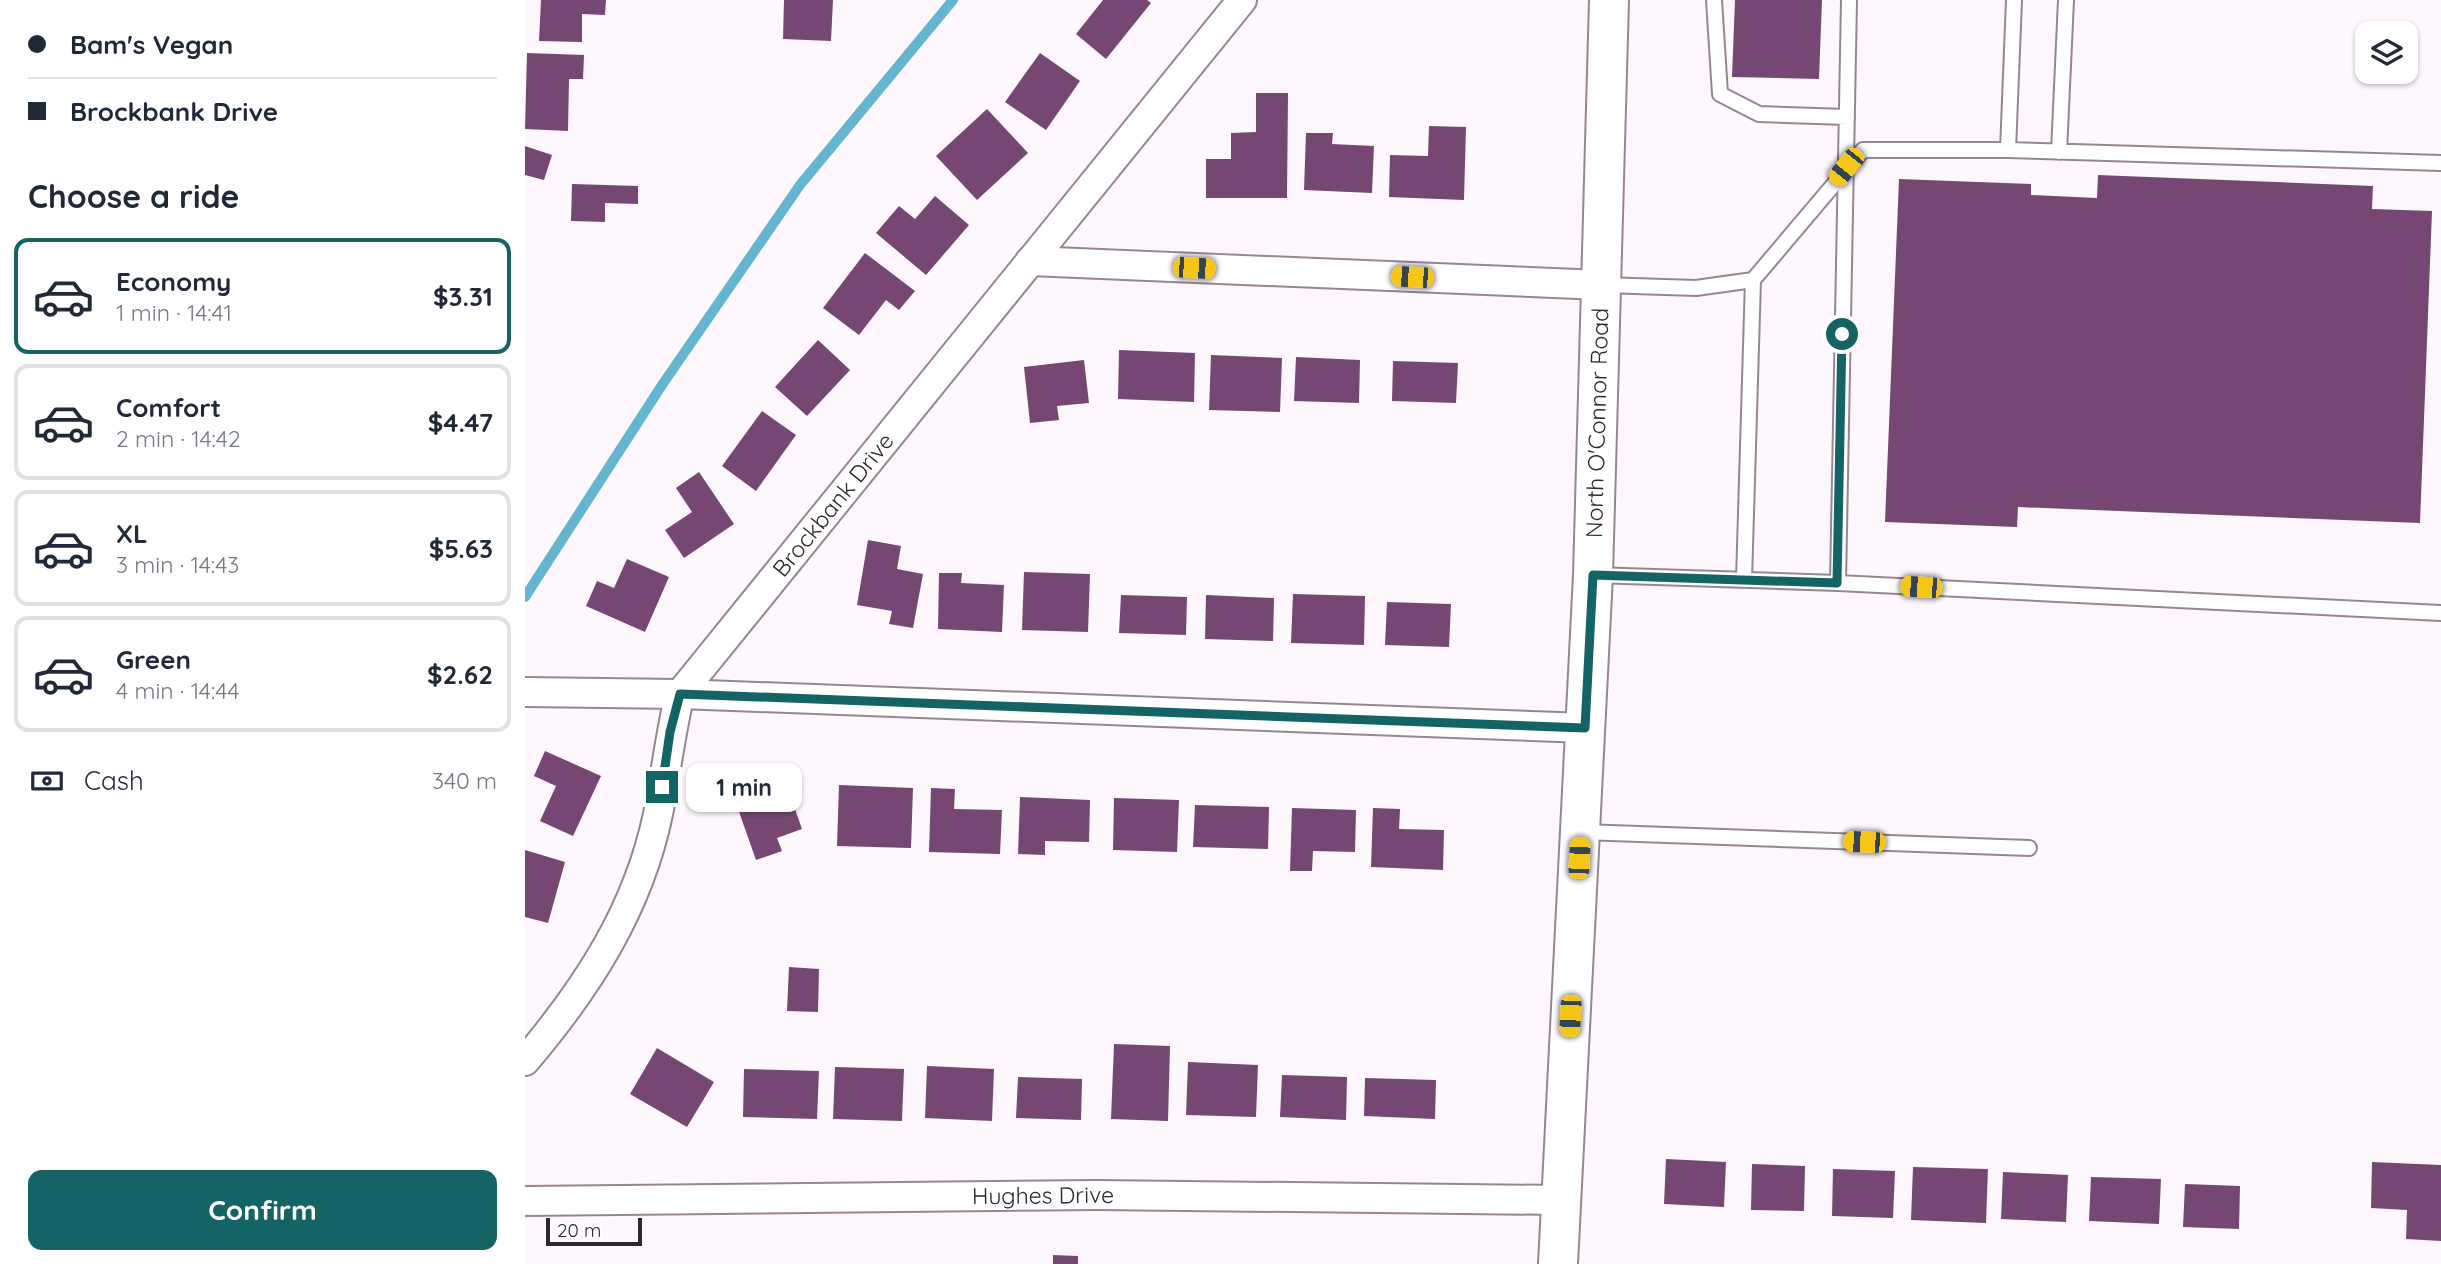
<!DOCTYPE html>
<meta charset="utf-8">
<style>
body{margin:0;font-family:Quicksand,sans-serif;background:#f6f6f7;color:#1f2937;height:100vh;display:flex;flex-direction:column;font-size:26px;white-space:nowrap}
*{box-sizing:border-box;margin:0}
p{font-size:23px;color:#747a83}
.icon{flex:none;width:38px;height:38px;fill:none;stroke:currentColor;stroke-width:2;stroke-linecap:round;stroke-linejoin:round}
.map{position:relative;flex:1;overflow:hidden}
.details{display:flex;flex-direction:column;background:#fff;width:525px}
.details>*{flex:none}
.banner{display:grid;align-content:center;height:154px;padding:0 28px;background:#fff}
.buttons{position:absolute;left:1830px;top:21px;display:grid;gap:14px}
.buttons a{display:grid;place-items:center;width:63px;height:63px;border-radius:14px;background:#fff;box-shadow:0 2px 5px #0004;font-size:35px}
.scale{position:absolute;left:21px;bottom:18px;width:96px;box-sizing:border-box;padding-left:7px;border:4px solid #2e272d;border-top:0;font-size:19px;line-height:24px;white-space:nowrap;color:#2e272d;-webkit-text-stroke:5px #fff;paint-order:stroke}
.end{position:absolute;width:32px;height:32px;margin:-16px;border:9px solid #156465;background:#fff;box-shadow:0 0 0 4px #fff}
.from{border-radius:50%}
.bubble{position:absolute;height:49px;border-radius:14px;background:#fff;box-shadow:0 2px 5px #0004;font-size:23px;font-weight:700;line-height:49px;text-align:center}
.car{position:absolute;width:21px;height:42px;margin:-21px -10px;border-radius:9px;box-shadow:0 0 5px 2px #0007;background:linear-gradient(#f5c518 24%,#345 0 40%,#f5c518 0 76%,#345 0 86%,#f5c518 0)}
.banner b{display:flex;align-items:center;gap:24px;height:66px;font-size:26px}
.banner b+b{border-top:2px solid #e0e1e3}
.banner i{width:18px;height:18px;background:#1f2937}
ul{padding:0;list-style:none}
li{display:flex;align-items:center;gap:21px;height:116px;margin:0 14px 10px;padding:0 14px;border:4px solid #e0e1e3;border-radius:14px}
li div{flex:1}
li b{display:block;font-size:26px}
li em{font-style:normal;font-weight:700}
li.active{border-color:#156465}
li>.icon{width:63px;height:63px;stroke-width:1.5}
h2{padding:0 28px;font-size:32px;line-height:84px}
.pay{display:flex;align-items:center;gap:18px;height:77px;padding:0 28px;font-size:26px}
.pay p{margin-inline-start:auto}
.button{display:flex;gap:14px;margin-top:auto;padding:14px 28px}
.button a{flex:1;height:80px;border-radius:14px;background:#156465;color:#fff;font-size:28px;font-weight:700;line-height:80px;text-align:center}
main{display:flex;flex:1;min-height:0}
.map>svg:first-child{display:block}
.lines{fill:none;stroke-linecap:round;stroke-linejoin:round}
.stream{stroke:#64b6d0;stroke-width:10}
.building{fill:#754772}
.service-casing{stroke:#968694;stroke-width:18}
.minor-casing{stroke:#968694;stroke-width:32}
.secondary-casing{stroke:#968694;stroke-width:42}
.service{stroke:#fff;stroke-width:14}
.minor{stroke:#fff;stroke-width:28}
.secondary{stroke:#fff;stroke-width:38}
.route{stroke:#156465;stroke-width:9}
.labels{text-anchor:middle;stroke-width:7;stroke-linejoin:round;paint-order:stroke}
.street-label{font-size:23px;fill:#2e272d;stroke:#fff}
</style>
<main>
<section class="details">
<div class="banner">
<b><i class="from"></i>Bam's Vegan</b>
<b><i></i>Brockbank Drive</b>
</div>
<h2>Choose a ride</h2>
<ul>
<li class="active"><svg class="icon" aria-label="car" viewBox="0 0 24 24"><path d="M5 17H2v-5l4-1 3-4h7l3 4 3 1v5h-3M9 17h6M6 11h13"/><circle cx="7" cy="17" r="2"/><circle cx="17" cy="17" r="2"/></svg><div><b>Economy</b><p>1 min · 14:41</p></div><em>$3.31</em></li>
<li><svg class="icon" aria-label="car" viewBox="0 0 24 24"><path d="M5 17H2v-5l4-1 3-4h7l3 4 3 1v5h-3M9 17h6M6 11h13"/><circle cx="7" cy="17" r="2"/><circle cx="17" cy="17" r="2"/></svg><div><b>Comfort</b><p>2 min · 14:42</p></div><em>$4.47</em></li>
<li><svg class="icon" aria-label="car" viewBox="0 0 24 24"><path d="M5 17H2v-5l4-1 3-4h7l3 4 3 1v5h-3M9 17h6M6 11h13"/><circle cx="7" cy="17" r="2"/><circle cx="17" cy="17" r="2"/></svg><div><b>XL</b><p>3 min · 14:43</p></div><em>$5.63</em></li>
<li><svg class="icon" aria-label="car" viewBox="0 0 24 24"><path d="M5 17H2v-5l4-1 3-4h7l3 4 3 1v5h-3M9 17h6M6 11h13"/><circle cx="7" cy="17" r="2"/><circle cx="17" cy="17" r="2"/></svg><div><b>Green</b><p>4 min · 14:44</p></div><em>$2.62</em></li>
</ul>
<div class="pay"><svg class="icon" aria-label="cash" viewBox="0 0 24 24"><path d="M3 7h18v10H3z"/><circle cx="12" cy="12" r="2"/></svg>Cash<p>340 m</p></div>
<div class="button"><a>Confirm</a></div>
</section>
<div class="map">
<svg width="1916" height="1264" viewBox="0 0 1916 1264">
<rect width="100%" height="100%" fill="#fef7fd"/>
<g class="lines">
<!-- stream -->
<path class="stream" d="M0,597L137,385L275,185L428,0"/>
</g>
<!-- building -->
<path class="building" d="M16,0H81L80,15L57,14V42L14,41Z
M259,0H308L306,41L258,39Z
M578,0H622L626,3L581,59L551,34Z
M1210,0H1297L1294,79L1207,77Z
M2,53L59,55L58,79H44L43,131L0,129Z
M515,53L555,81L521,130L480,102Z
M731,93H763L762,198H681V159H706V133L731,132Z
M462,109L503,153L452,200L411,156Z
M904,126L941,127L939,200L864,197L865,155L903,156Z
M781,133H808L807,144L849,146L847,193L779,190Z
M0,146L27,155L19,180L0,175Z
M1573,175L1848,186L1847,209L1907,211L1895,523L1493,507L1492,527L1360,522L1374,179L1506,184V195L1572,198Z
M47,184L113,186V204L80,203V222L46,221Z
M410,196L444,225L401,275L351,233L374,206L390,219Z
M340,253L390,291L374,310L361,300L334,335L298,308Z
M293,340L325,370L282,416L250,387Z
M594,350L670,353L669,402L593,399Z
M686,355L757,358L755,412L684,410Z
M771,357L835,360L834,403L769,401Z
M559,360L564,403L532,406L534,420L505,423L499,367Z
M868,361L933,363L931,403L867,401Z
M237,411L271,435L231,491L197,466Z
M174,472L209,524L159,558L140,530L167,512L151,488Z
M343,540L376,546L372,569L398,574L388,628L364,624L367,611L332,605Z
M102,559L144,577L120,632L61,606L72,581L89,588Z
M499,572L565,574L563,632L497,630Z
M414,573H437L436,583L479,585L477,632L413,629Z
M768,594L840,596L839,645L766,643Z
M596,595L662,597L661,635L594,633Z
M681,595L749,598L748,641L680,639Z
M862,602L926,604L924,647L860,645Z
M20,751L76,776L48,836L15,821L31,786L9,776Z
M314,785L388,788L386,848L312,846Z
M406,788L430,789L429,809L477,810L475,854L404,852Z
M263,789L277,829L252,838L257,851L231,860L212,806Z
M495,797L565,800L564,842L520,841V855L493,854Z
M589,798L654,800L652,852L588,850Z
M670,805L744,807L743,849L668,847Z
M767,808L831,810L830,852L788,851L787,871H765Z
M848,808L875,809L874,829L919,830L918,870L846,867Z
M0,850L40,862L23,923L0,917Z
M264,967L294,969L293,1012L262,1011Z
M589,1044L645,1046L643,1121L586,1119Z
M132,1048L189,1082L162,1127L105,1094Z
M663,1062L733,1065L731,1117L661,1115Z
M402,1066L469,1069L467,1121L400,1118Z
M310,1067L379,1069L377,1121L308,1119Z
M219,1069L294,1071L292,1119L218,1117Z
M757,1075L822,1077L821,1120L755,1117Z
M493,1077L557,1079L556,1120L491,1118Z
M840,1078L911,1080L910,1119L839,1116Z
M1141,1159L1201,1162L1199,1207L1139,1204Z
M1847,1162L1916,1165V1241L1881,1239L1882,1210L1846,1208Z
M1227,1164L1280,1166L1279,1211L1226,1210Z
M1388,1167L1463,1169L1461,1223L1386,1220Z
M1308,1169L1370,1171L1368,1218L1307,1216Z
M1478,1172L1543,1175L1541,1222L1476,1219Z
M1566,1177L1636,1179L1634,1224L1564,1221Z
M1660,1184L1715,1186L1714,1229L1658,1227Z
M528,1255L553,1256V1264H528Z"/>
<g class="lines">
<defs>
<path id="service" d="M1189,0L1195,94L1234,114L1322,117
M1483,150L1916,163
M1534,152L1541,0
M1078,285L1171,288L1228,280L1338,150H1483L1489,0
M1068,575L1313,583L1324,0
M1219,580L1228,280
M1313,583L1916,613
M1057,832L1504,848"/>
<g id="minor">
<path d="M505,261L1076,285"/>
<path d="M0,692L155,694L1061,728"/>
<path id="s1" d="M0,1061C62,988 113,910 133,814C141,774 145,734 155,694L717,0"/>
<path id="s2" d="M0,1201L572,1195L1035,1200"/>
</g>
<g id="secondary">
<path id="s3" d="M1033,1264L1068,575L1084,0"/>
</g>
</defs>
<!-- service casing -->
<use href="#service" class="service-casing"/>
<!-- minor casing -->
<use href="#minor" class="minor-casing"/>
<!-- secondary casing -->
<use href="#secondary" class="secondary-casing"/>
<!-- service -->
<use href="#service" class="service"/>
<!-- minor -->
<use href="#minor" class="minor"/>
<!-- secondary -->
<use href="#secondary" class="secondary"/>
</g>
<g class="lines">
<!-- route -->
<path class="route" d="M137,787L145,732L155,694L1060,728L1068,575L1312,583L1317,334"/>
</g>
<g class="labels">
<!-- street labels -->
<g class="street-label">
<text dy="8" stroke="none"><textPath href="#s3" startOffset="842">North O'Connor Road</textPath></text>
<text dy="8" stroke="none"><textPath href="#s1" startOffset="649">Brockbank Drive</textPath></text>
<text dy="8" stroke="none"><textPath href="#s2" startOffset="518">Hughes Drive</textPath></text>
</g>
</g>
</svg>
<div class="buttons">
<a><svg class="icon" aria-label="layers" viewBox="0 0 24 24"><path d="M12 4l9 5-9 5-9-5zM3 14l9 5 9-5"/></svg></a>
</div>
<div class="scale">20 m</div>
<i class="end from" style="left:1317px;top:334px"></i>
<i class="end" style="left:137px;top:787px"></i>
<div class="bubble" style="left:161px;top:763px;width:116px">1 min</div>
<i class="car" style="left:1321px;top:167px;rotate:219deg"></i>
<i class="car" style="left:669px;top:268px;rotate:93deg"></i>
<i class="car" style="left:887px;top:277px;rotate:273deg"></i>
<i class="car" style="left:1396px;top:587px;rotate:273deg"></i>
<i class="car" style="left:1339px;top:842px;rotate:272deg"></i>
<i class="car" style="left:1054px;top:858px;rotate:3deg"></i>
<i class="car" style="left:1045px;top:1016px;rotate:183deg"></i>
</div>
</main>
